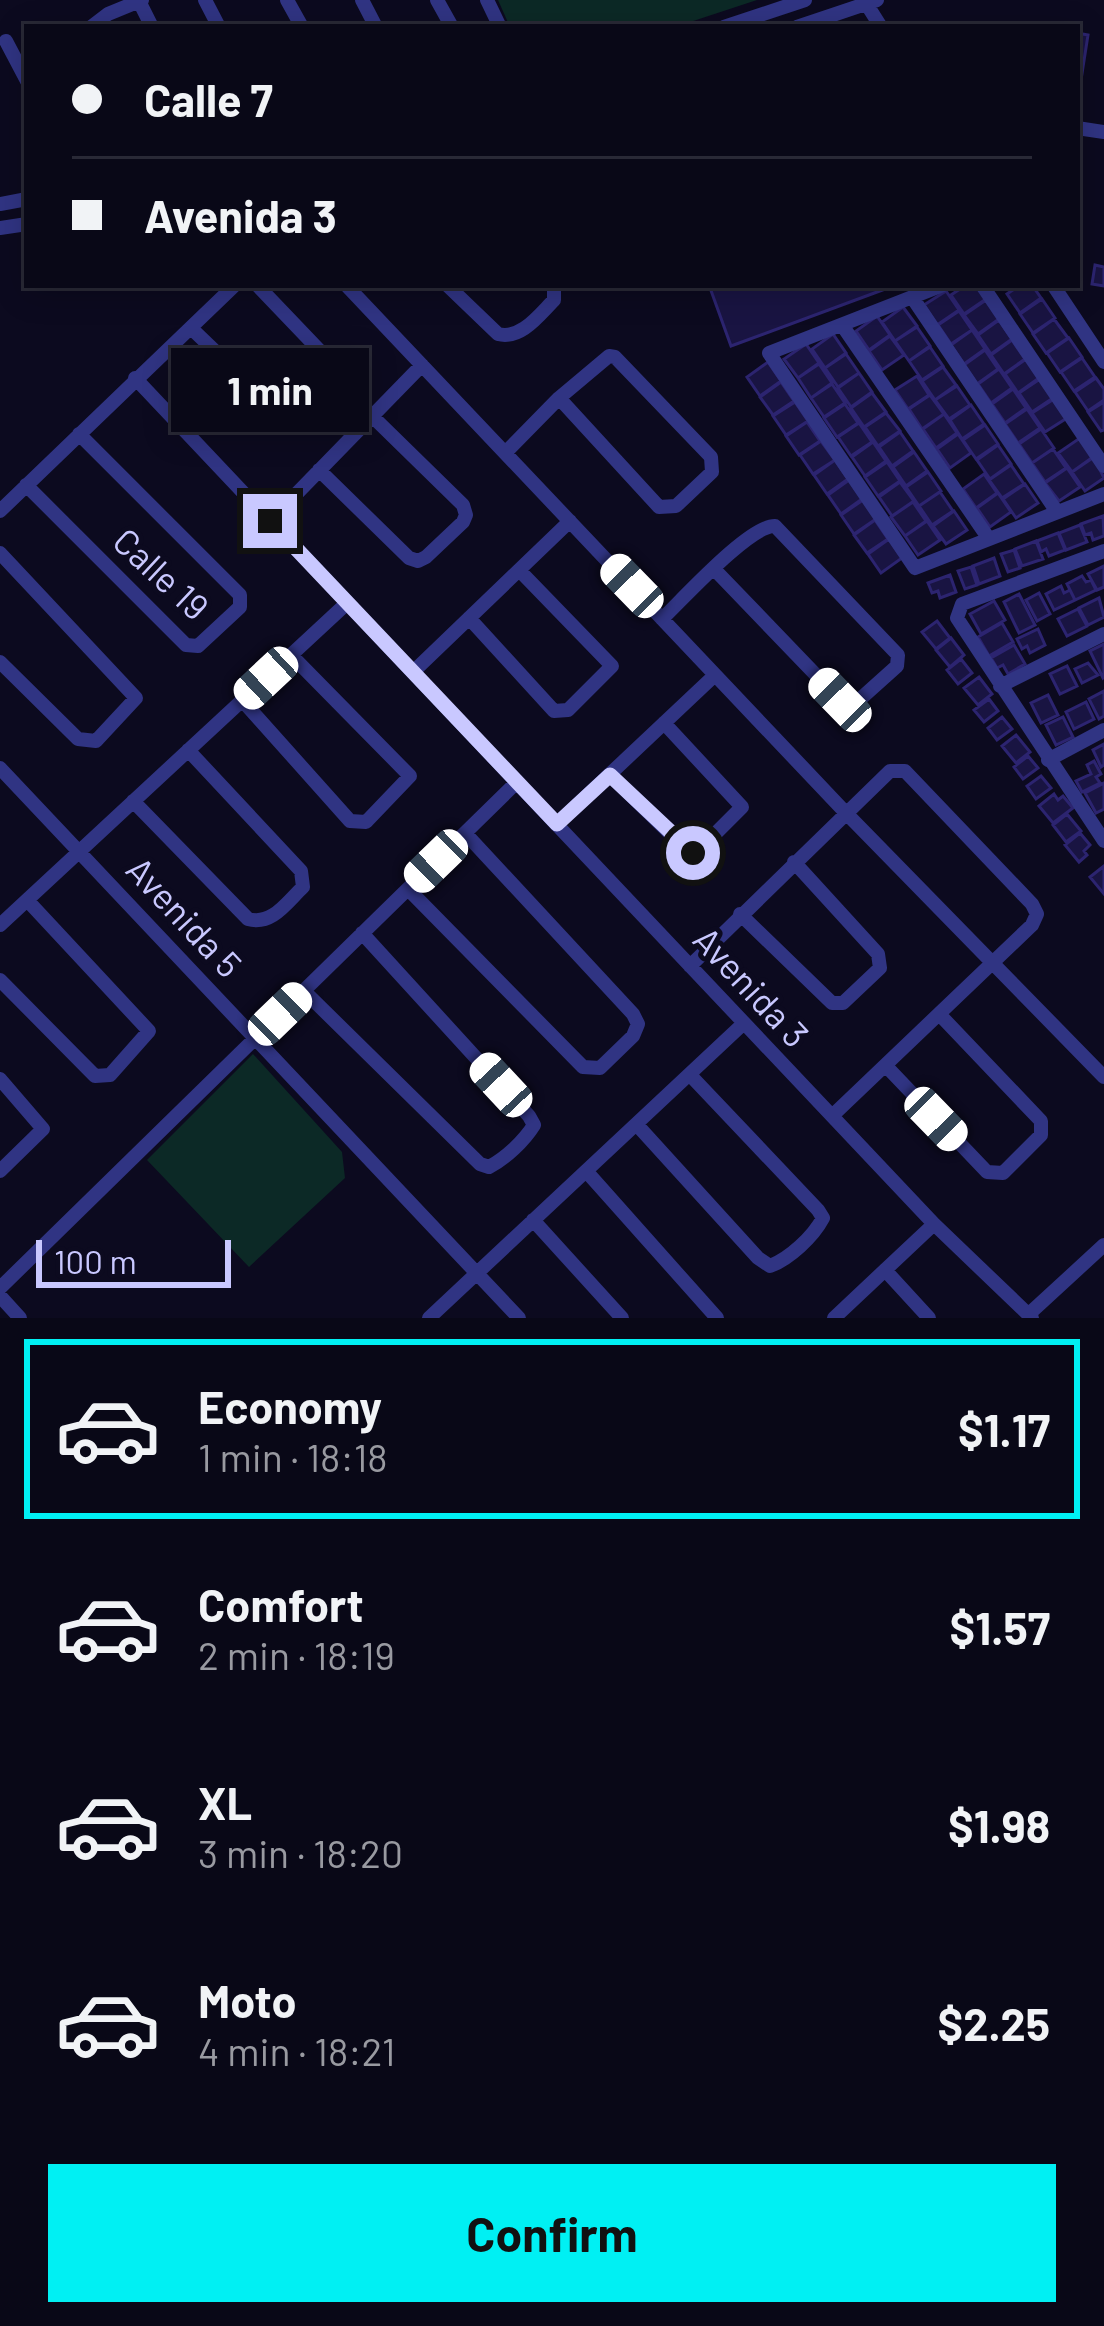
<!DOCTYPE html>
<meta charset="utf-8">
<style>
body{margin:0;font-family:Barlow,sans-serif;background:#171624;color:#f1f3f6;height:100vh;display:flex;flex-direction:column;font-size:45px;white-space:nowrap}
*{box-sizing:border-box;margin:0}
p{font-size:39px;color:#999aa1}
.icon{flex:none;width:66px;height:66px;fill:none;stroke:currentColor;stroke-width:2;stroke-linecap:round;stroke-linejoin:round}
.map{position:relative;height:1318px;overflow:hidden}
.sheet{display:flex;flex-direction:column;background:#090817;flex:1}
.sheet>*{flex:none}
.hud{position:absolute;left:24px;top:24px;width:1056px;height:264px;border-radius:0px;box-shadow:0 6px 30px #0003,0 0 0 3px #292936;display:grid;align-content:center;height:264px;padding:0 48px;background:#090817}
.scale{position:absolute;left:36px;bottom:30px;width:195px;box-sizing:border-box;padding-left:12px;border:6px solid #c9c8ff;border-top:0;font-size:33px;line-height:42px;white-space:nowrap;color:#c9c8ff;-webkit-text-stroke:9px #0c0a1f;paint-order:stroke}
.end{position:absolute;width:54px;height:54px;margin:-27px;border:15px solid #c9c8ff;background:#111;box-shadow:0 0 0 6px #111}
.from{border-radius:50%}
.bubble{position:absolute;height:84px;border-radius:0px;background:#090817;box-shadow:0 6px 30px #0003,0 0 0 3px #292936;font-size:39px;font-weight:700;line-height:84px;text-align:center}
.car{position:absolute;width:36px;height:72px;margin:-36px -18px;border-radius:15px;box-shadow:0 0 9px 3px #0007;background:linear-gradient(#fff 24%,#345 0 40%,#fff 0 76%,#345 0 86%,#fff 0)}
.hud b{display:flex;align-items:center;gap:42px;height:114px;font-size:45px}
.hud b+b{border-top:3px solid #292936}
.hud i{width:30px;height:30px;background:#f1f3f6}
ul{padding:21px 0 0;list-style:none}
li{display:flex;align-items:center;gap:36px;height:180px;margin:0 24px 18px;padding:0 24px;border:6px solid transparent;border-radius:0px}
li div{flex:1}
li b{display:block;font-size:45px}
li em{font-style:normal;font-weight:700}
li.active{border-color:#00f0f3}
li>.icon{width:108px;height:108px;stroke-width:1.5}
.primary-button{display:flex;gap:24px;margin-top:auto;padding:24px 48px}
.primary-button a{flex:1;height:138px;border-radius:0px;background:#00f0f3;color:#111;font-size:48px;font-weight:700;line-height:138px;text-align:center}
.map>svg:first-child{display:block}
.green{fill:#0c2926}
.building{fill:#191442;stroke:#2c2470;stroke-width:3}
.lines{fill:none;stroke-linecap:round;stroke-linejoin:round}
.street{stroke:#303483;stroke-width:14}
.route{stroke:#c9c8ff;stroke-width:15}
.labels{text-anchor:middle;stroke-width:10;stroke-linejoin:round;paint-order:stroke}
.street-label{font-size:36px;fill:#c9c8ff;stroke:#0c0a1f}
</style>
<div class="map">
<svg width="1104" height="1318" viewBox="0 0 1104 1318">
<rect width="100%" height="100%" fill="#0c0a1f"/>
<!-- green -->
<path class="green" d="M498,0H757L675,27H510Z
M253,1054L342,1152L345,1178L249,1267L147,1160Z"/>
<!-- building -->
<path class="building" d="M1077,33L1088,35L1081,80H1077Z
M1095,265L1104,267V286L1092,284Z
M709,285H896L731,346Z
M966,285H976L986,299L964,314L951,295Z
M1020,285H1032L1041,298L1020,313L1007,294Z
M946,291L959,310L937,325L924,305Z
M1042,299L1055,318L1033,333L1020,314Z
M986,300L999,319L978,334L964,315Z
M903,307L917,326L895,341L882,322Z
M959,311L972,330L951,344L938,325Z
M877,316L890,335L869,350L856,331Z
M1054,319L1068,338L1046,353L1033,334Z
M999,320L1012,339L991,354L978,335Z
M917,327L930,346L909,361L895,341Z
M972,330L985,349L964,364L951,345Z
M833,334L846,353L825,368L812,349Z
M890,336L904,355L882,370L869,351Z
M1069,338L1082,357L1060,372L1047,353Z
M1012,340L1025,359L1004,374L991,355Z
M806,344L819,363L798,378L784,359Z
M930,347L943,366L922,380L909,361Z
M985,350L998,369L977,384L964,365Z
M846,354L859,373L838,387L825,368Z
M1082,358L1095,377L1074,391L1061,372Z
M1026,359L1039,378L1018,393L1005,374Z
M768,362L781,381L760,396L747,377Z
M819,364L832,383L811,398L798,378Z
M943,367L956,385L935,400L922,381Z
M999,369L1012,388L991,403L978,384Z
M859,373L872,392L851,407L838,388Z
M917,376L929,395L908,409L895,390Z
M1096,378L1104,389V400L1088,411L1075,392Z
M1040,379L1053,398L1032,412L1019,393Z
M781,382L794,401L773,415L760,397Z
M832,384L845,403L824,417L811,398Z
M957,386L970,405L949,419L935,400Z
M1013,389L1026,408L1005,423L992,404Z
M872,393L886,412L864,427L851,408Z
M930,395L944,414L922,429L909,409Z
M1054,399L1067,418L1045,432L1032,413Z
M795,402L808,421L786,435L773,416Z
M1104,402V430L1101,431L1088,412Z
M845,404L858,423L837,437L824,418Z
M971,405L984,424L962,439L950,420Z
M1027,409L1040,428L1018,443L1005,424Z
M886,413L900,431L878,446L865,427Z
M944,414L957,433L936,448L923,429Z
M807,422L820,441L799,455L786,436Z
M859,423L872,442L851,456L838,437Z
M985,425L998,444L976,459L963,440Z
M1041,429L1054,448L1032,463L1019,444Z
M900,432L913,451L892,466L879,447Z
M958,434L971,453L950,468L937,449Z
M1080,438L1093,457L1072,472L1058,453Z
M821,441L835,460L813,474L800,455Z
M873,442L886,461L865,476L852,457Z
M998,445L1011,464L990,479L977,460Z
M1053,449L1066,468L1045,482L1032,463Z
M914,452L927,471L906,486L893,467Z
M1094,457L1104,478L1085,491L1072,472Z
M835,460L848,479L827,494L814,475Z
M887,462L900,481L878,496L865,477Z
M1011,465L1024,484L1002,498L989,480Z
M1067,468L1080,487L1059,501L1045,483Z
M928,472L941,491L919,506L906,487Z
M984,474L997,493L976,508L963,489Z
M849,480L862,499L841,514L828,495Z
M900,482L914,501L892,516L879,497Z
M1025,484L1038,503L1016,518L1003,499Z
M940,492L953,511L932,525L919,506Z
M998,493L1011,512L990,527L977,508Z
M863,500L876,519L854,534L841,515Z
M913,502L926,521L905,536L891,517Z
M954,511L967,530L946,544L933,526Z
M1103,516L1104,536L1093,540L1091,533L1085,535L1081,524Z
M875,520L888,539L867,553L854,535Z
M927,521L940,540L918,555L905,536Z
M1080,525L1087,542L1066,550L1059,533Z
M1058,533L1065,550L1049,556L1046,549L1041,552L1037,541Z
M889,539L902,558L881,573L868,554Z
M1036,541L1043,559L1022,566L1015,549Z
M1014,550L1020,568L1008,572L1001,554Z
M994,558L1000,576L979,584L973,566Z
M1104,566V587L1097,590L1088,574Z
M971,567L977,585L965,589L958,571Z
M950,575L956,592L940,598L938,591L932,593L928,583Z
M1082,576L1086,582L1091,580L1096,590L1075,600L1067,584Z
M1061,586L1064,593L1070,590L1075,600L1054,610L1046,594Z
M1039,593L1050,614L1037,621L1026,600Z
M1019,594L1035,625L1019,633L1004,602Z
M1099,598L1104,617L1088,625L1079,608Z
M994,601L1005,620L981,634L970,614Z
M1078,609L1087,626L1067,636L1058,619Z
M937,621L950,638L936,649L922,632Z
M1002,623L1013,642L989,656L978,637Z
M1038,629L1045,645L1030,653L1027,646L1022,649L1017,639Z
M951,638L964,655L950,667L936,650Z
M1104,644V677L1103,678L1090,651Z
M1014,645L1025,664L1008,674L1003,665L997,668L991,658Z
M961,659L972,673L958,684L947,670Z
M1088,663L1098,675L1082,683L1075,669Z
M1067,666L1077,686L1060,694L1050,674Z
M979,677L992,694L978,705L964,688Z
M1104,691V716L1099,719L1089,699Z
M1048,695L1058,715L1041,723L1031,703Z
M989,699L998,711L984,722L974,710Z
M1086,702L1094,719L1074,729L1066,712Z
M1002,717L1012,729L997,740L988,728Z
M1063,717L1073,737L1056,745L1046,725Z
M1016,735L1030,752L1016,763L1002,746Z
M1104,744V765L1101,767L1093,750Z
M1028,756L1038,768L1023,779L1014,767Z
M1094,761L1101,774L1096,777L1100,783L1082,792L1076,781L1091,774L1087,765Z
M1041,776L1051,788L1036,799L1027,786Z
M1104,783V809L1096,813L1085,793Z
M1054,794L1058,800L1063,796L1073,808L1053,823L1039,806Z
M1067,814L1081,831L1066,842L1053,825Z
M1080,833L1090,845L1084,851L1087,855L1079,862L1065,845Z
M1104,866V894L1090,877Z"/>
<g class="lines">
<!-- street -->
<path class="street" d="M205,0L219,27
M287,0L302,27
M362,0L376,27
M437,0L452,27
M487,0L500,27
M864,0L881,27
M139,1L152,27
M91,27L108,14L142,0
M724,27L805,0
M797,27L877,0
M6,41L27,81
M1077,128L1104,132
M0,204L27,199
M0,228L27,224
M346,285L845,812L1104,1077
M447,285L498,334C521,340 539,315 554,300V285
M943,285L769,353L915,568L1104,494
M982,285L1104,466
M1053,285L1104,362
M912,297L1057,512
M842,325L989,539
M192,329L267,401L282,403L322,359L321,352L257,285
M135,378L934,1224L1032,1318
M505,453L559,398L609,356L615,357L711,457L712,472L676,506L659,507L559,398
M319,470L409,558L418,561L426,557L463,522L466,515L463,505L372,416
M26,485L186,645L198,646L240,607V595L79,434
M0,511L235,285
M270,521L422,365
M1104,551L962,604L957,618L1104,841
M0,553L136,698L96,741L78,739L0,662
M469,618L554,711L568,710L612,666L519,570
M662,619C684,598 750,525 775,526L898,655L897,666L858,701L840,700L715,570
M413,672L570,521
M1000,686L1104,634
M242,700L350,821L366,822L410,776L291,655
M1048,760L1104,730
M0,768L519,1318
M610,775L688,851H698L742,807L664,723
M133,801L248,919C272,926 287,902 303,887L301,871L188,750
M557,824L715,675
M408,889L583,1067L600,1068L633,1036L638,1024L633,1014L465,833
M740,914L832,1003H843L880,968L878,954L794,862
M0,925L346,604
M690,966L890,771H905L1032,904L1037,914L1032,925L832,1116
M0,980L95,1076L110,1075L149,1031L27,900
M304,991L480,1164L489,1167C506,1158 524,1141 534,1125L529,1116L362,933
M886,1066L987,1172L1003,1173L1041,1135V1121L940,1015
M0,1079L43,1129L0,1171
M638,1126L758,1258L770,1266C789,1259 813,1237 823,1218L818,1210L691,1076
M587,1172L717,1318
M533,1220L622,1318
M885,1270L929,1318
M0,1288L517,782
M0,1296L20,1318
M1029,1314L1104,1245
M429,1318L744,1023
M834,1318L934,1224"/>
</g>
<g class="lines">
<!-- route -->
<path class="route" d="M270,521L557,824L610,775L693,853"/>
</g>
<g class="labels">
<!-- street labels -->
<g class="street-label">
<text transform="translate(161 574) rotate(43)" y="13">Calle 19</text>
<text transform="translate(184 917) rotate(47)" y="13">Avenida 5</text>
<text transform="translate(751 987) rotate(47)" y="13">Avenida 3</text>
</g>
</g>
</svg>
<div class="scale">100 m</div>
<i class="end from" style="left:693px;top:853px"></i>
<i class="end" style="left:270px;top:521px"></i>
<div class="bubble" style="left:171px;top:348px;width:198px">1 min</div>
<i class="car" style="left:632px;top:586px;rotate:316deg"></i>
<i class="car" style="left:266px;top:678px;rotate:227deg"></i>
<i class="car" style="left:840px;top:700px;rotate:316deg"></i>
<i class="car" style="left:436px;top:861px;rotate:226deg"></i>
<i class="car" style="left:280px;top:1014px;rotate:46deg"></i>
<i class="car" style="left:501px;top:1085px;rotate:317deg"></i>
<i class="car" style="left:936px;top:1119px;rotate:136deg"></i>
<div class="hud">
<b><i class="from"></i>Calle 7</b>
<b><i></i>Avenida 3</b>
</div>
</div>
<section class="sheet">
<ul>
<li class="active"><svg class="icon" aria-label="car" viewBox="0 0 24 24"><path d="M5 17H2v-5l4-1 3-4h7l3 4 3 1v5h-3M9 17h6M6 11h13"/><circle cx="7" cy="17" r="2"/><circle cx="17" cy="17" r="2"/></svg><div><b>Economy</b><p>1 min · 18:18</p></div><em>$1.17</em></li>
<li><svg class="icon" aria-label="car" viewBox="0 0 24 24"><path d="M5 17H2v-5l4-1 3-4h7l3 4 3 1v5h-3M9 17h6M6 11h13"/><circle cx="7" cy="17" r="2"/><circle cx="17" cy="17" r="2"/></svg><div><b>Comfort</b><p>2 min · 18:19</p></div><em>$1.57</em></li>
<li><svg class="icon" aria-label="car" viewBox="0 0 24 24"><path d="M5 17H2v-5l4-1 3-4h7l3 4 3 1v5h-3M9 17h6M6 11h13"/><circle cx="7" cy="17" r="2"/><circle cx="17" cy="17" r="2"/></svg><div><b>XL</b><p>3 min · 18:20</p></div><em>$1.98</em></li>
<li><svg class="icon" aria-label="car" viewBox="0 0 24 24"><path d="M5 17H2v-5l4-1 3-4h7l3 4 3 1v5h-3M9 17h6M6 11h13"/><circle cx="7" cy="17" r="2"/><circle cx="17" cy="17" r="2"/></svg><div><b>Moto</b><p>4 min · 18:21</p></div><em>$2.25</em></li>
</ul>
<div class="primary-button"><a>Confirm</a></div>
</section>
